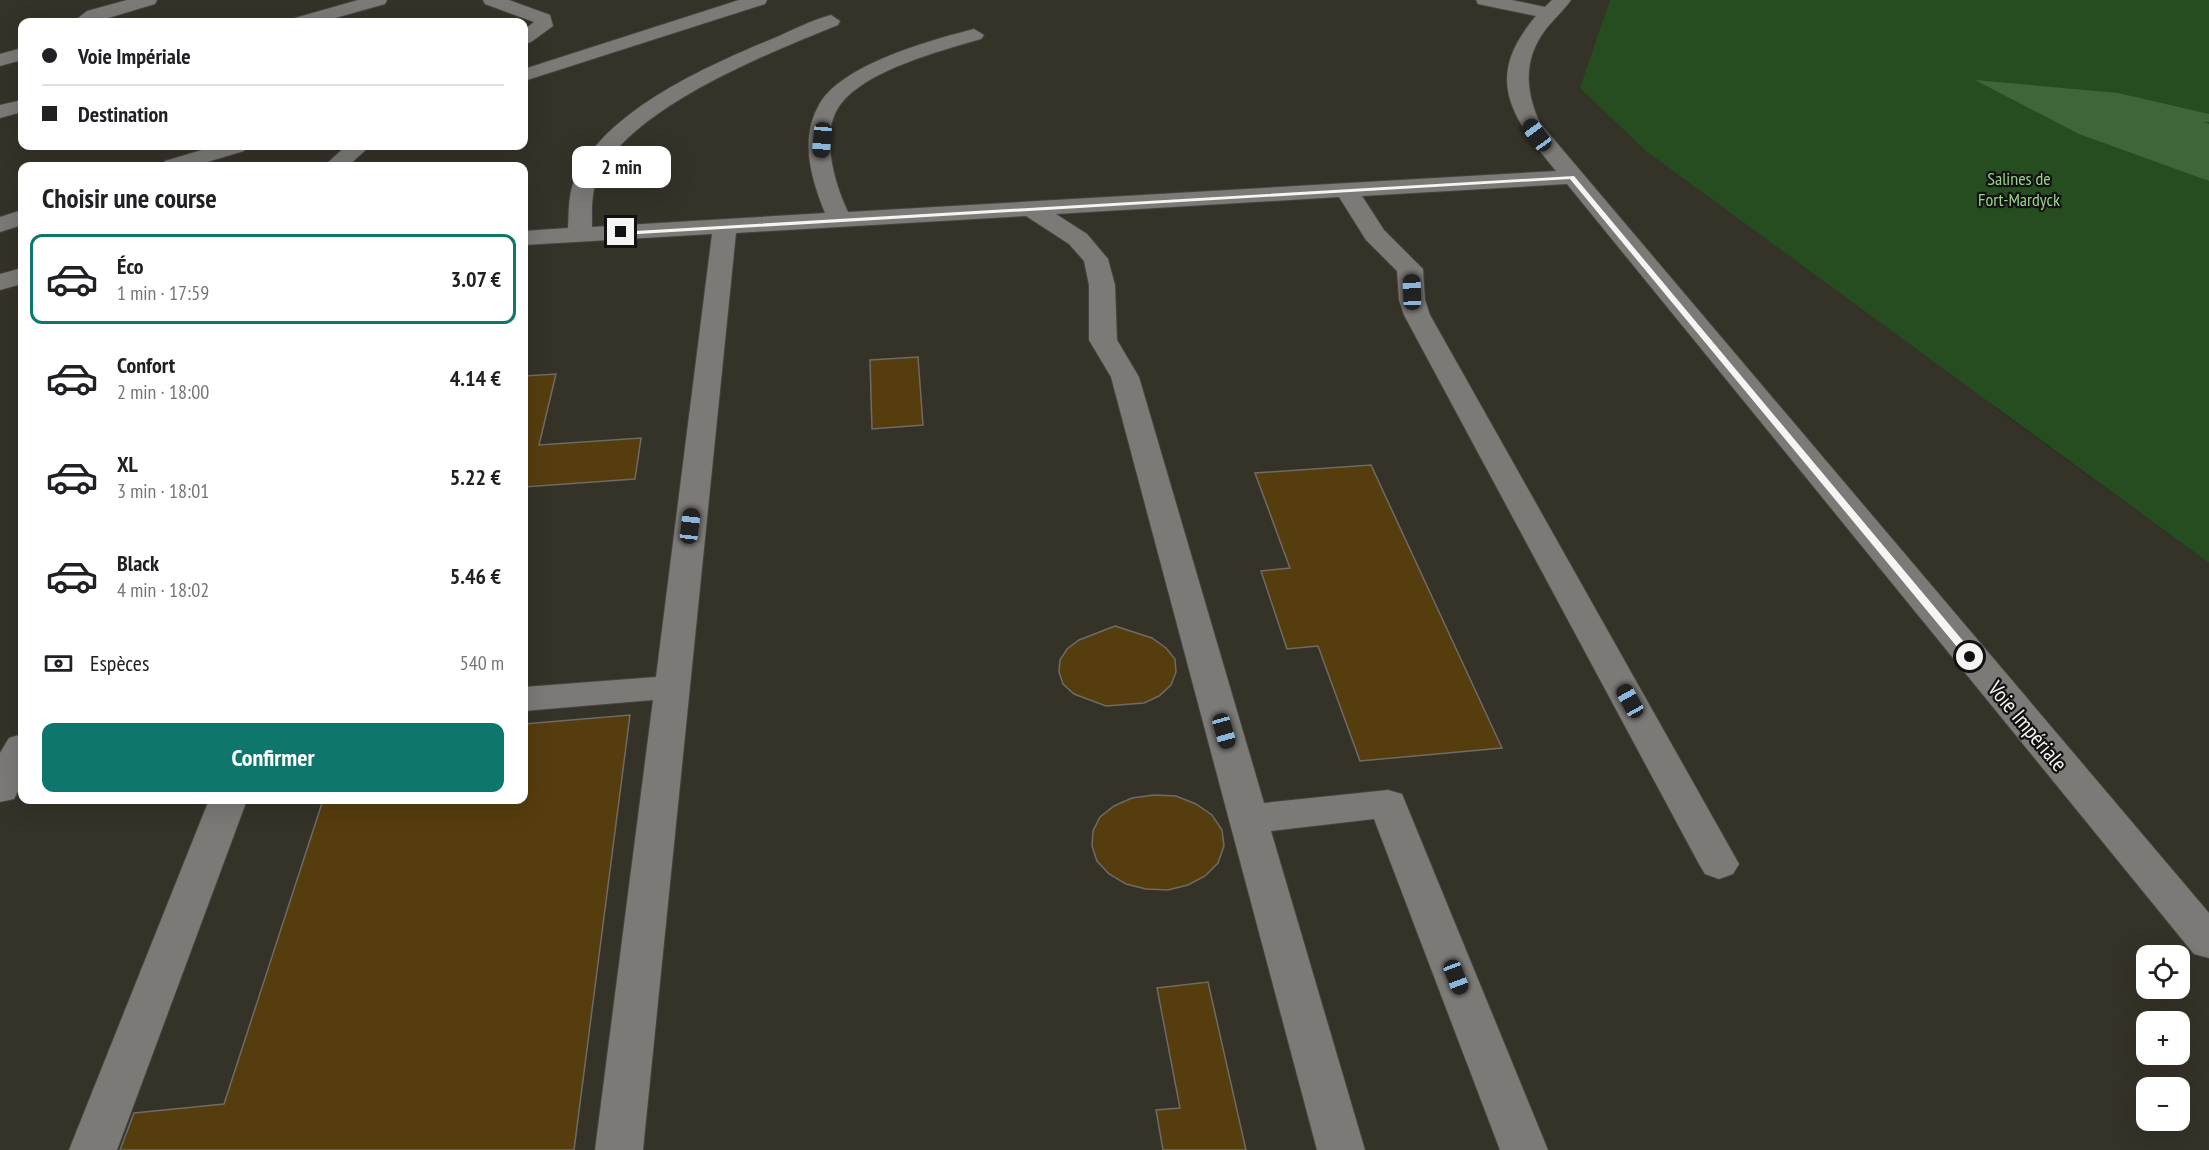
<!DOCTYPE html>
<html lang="fr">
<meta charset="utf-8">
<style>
body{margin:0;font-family:"PT Sans Narrow",sans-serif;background:#f2f2f2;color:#202124;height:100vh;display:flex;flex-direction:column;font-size:22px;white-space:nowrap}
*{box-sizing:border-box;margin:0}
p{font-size:20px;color:#757577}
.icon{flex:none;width:33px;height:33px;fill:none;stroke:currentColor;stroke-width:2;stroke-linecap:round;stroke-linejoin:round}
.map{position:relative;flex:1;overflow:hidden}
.side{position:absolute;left:18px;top:162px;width:510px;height:642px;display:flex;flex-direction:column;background:#fff;border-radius:12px;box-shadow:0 6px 24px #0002}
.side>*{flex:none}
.top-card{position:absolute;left:18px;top:18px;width:510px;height:132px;border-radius:12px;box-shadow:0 6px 24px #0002;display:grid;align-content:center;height:132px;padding:0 24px;background:#fff}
.fabs{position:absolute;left:2136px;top:945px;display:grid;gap:12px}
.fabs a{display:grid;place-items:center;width:54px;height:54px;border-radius:12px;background:#fff;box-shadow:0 6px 24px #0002;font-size:30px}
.end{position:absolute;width:27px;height:27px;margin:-14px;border:8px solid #f5f4f2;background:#111;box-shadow:0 0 0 3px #111}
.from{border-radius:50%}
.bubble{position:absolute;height:42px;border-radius:12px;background:#fff;box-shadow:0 6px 24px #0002;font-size:20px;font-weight:800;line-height:42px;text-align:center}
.car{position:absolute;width:18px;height:36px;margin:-18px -9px;border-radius:8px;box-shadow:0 0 4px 2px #0007;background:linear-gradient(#222 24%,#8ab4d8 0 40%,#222 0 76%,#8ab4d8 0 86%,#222 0)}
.top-card b{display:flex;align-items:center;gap:21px;height:57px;font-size:22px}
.top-card b+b{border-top:2px solid #e0e0e0}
.top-card i{width:15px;height:15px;background:#202124}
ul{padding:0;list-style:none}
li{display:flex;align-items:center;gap:18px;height:90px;margin:0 12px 9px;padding:0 12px;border:3px solid transparent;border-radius:12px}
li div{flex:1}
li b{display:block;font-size:22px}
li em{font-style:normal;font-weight:800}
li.selected{border-color:#0f766e}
li>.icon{width:54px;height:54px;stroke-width:1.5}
h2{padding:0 24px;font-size:27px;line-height:72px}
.pay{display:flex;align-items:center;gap:15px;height:66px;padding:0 24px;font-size:22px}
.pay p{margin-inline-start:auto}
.action{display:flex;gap:12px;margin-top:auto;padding:12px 24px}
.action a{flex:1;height:69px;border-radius:12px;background:#0f766e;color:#fff;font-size:24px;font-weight:800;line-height:69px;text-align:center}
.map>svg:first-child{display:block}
.built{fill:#353228;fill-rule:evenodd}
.green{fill:#264d20}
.forest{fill:#3e6737}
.building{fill:#563d0e;stroke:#6e6b67;stroke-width:1.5}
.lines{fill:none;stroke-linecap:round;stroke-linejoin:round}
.minor-casing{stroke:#454441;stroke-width:2}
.minor{fill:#7c7a76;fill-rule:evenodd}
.route{fill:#f5f4f2}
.labels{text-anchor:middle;stroke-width:4.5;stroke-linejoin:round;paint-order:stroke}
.far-park-label{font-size:18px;fill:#97d48c;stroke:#131210}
.street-label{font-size:22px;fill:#f5f4f2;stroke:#131210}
</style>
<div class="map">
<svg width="2209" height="1150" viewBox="0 0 2209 1150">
<rect width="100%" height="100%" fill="#2b2926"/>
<!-- built -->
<path class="built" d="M0,0H1610L1608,3L1997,409L2209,563V1150H0ZM22,22H524V146H22ZM22,166H524V800H22ZM2146,956H2180V988H2146ZM2146,1022H2180V1054H2146ZM2146,1088H2180V1120H2146Z"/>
<!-- green -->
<path class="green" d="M1610,0H2209V563L1646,151L1580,88Z"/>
<!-- forest -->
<path class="forest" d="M1975,80L2118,93L2209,114V122H2204L2209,124V181L2079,134Z"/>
<!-- building -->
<path class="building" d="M918,357L923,425L872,429L870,360Z
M556,374L539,445L641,438L635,479L524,487V376Z
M1371,465L1502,748L1360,761L1318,646L1287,649L1261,571L1290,568L1255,473Z
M1115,626L1152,638L1166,648L1175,659L1176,672L1171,685L1159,696L1144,703L1106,706L1074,694L1063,684L1059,672L1060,660L1067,649L1079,640Z
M630,715L574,1150H120L134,1113L224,1104L323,800H524V724Z
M1154,795L1176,796L1196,804L1212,815L1222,830L1224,846L1218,863L1205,876L1188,885L1168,890L1146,889L1126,884L1109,874L1097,861L1092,846L1093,831L1100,817L1114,806L1132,798Z
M1208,982L1246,1150H1163L1156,1110L1180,1108L1157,988Z"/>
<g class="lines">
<defs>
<path id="minor" d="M127,0H157L155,4L95,22H73L87,11Z
M358,0H387L385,4L321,22H293L295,18Z
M483,0H509L550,15L553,26L531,42L524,44V30L534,22L485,4Z
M739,0H767L765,4L524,81V69Z
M1476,0H1512L1545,7L1552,0H1571C1564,10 1554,19 1546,29C1523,59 1525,91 1540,123L2209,913V958L2194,954L1567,184L1362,196L1384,230L1423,269L1425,300L1430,315L1739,864L1733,874L1719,879L1705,874L1699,864L1404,315L1399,300L1397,271L1366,240L1339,197L1056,214L1087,234L1108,259L1115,285L1117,340L1139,377L1264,803L1388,790L1402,794L1548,1150H1500L1374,819L1271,831L1365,1150H1317L1111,377L1089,340V285L1084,261L1069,244L1026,216L736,233L643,1150H595L653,700L524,711V687L656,677L712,234L524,245V231L568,228C569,212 568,194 575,179C604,111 707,66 772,39C791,31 811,20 831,15L840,21L838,25C769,53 631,107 598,177C591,192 592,211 592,227L825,213C811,179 799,138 820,103C844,64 931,40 974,29L984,35L981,39C940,51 866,70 840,105C819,134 835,184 848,212L1556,171C1512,117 1482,79 1536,16L1478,4Z
M22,48V60L0,66V54Z
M22,100V112L0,118V105Z
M215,146H247L244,151L194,166H162L165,161Z
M346,146H370L348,166H324Z
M22,210V225L0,232V217Z
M22,268V284L0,290V274Z
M22,734V783L14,799L0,802V753L9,738Z
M209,800H247L117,1150H69Z"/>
</defs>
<!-- minor casing -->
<use href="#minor" class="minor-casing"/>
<!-- minor -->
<use href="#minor" class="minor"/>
</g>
<!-- route -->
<path class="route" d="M1574,176L1974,654V659H1967L1570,179L621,235L618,232Z"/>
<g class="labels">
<!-- far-park labels -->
<g class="far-park-label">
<text x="2019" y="185">Salines de<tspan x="2019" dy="21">Fort-Mardyck</tspan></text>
</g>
<!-- street labels -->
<g class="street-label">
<text transform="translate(2028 726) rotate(50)" y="8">Voie Impériale</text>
</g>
</g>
</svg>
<div class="fabs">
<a><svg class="icon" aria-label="locate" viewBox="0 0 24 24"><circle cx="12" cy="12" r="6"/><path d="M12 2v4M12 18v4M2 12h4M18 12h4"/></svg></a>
<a>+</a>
<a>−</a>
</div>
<i class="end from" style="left:1970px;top:657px"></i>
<i class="end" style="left:621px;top:232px"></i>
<div class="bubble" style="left:572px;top:146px;width:99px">2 min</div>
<i class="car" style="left:1537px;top:135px;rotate:324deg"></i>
<i class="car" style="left:822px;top:140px;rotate:185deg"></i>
<i class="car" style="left:1412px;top:292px;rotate:358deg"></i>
<i class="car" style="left:690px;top:526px;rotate:7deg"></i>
<i class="car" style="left:1630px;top:701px;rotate:331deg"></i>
<i class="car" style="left:1224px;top:731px;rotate:164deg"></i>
<i class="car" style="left:1456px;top:977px;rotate:159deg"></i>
<div class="top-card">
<b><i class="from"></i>Voie Impériale</b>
<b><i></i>Destination</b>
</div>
<section class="side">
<h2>Choisir une course</h2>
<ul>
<li class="selected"><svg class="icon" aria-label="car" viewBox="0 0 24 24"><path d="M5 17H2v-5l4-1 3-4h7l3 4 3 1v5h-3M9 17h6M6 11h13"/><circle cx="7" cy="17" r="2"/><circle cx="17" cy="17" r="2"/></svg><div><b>Éco</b><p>1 min · 17:59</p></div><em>3.07 €</em></li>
<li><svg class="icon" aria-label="car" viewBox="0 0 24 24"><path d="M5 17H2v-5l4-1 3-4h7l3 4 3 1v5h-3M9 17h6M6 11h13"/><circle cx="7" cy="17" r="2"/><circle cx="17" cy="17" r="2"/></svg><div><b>Confort</b><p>2 min · 18:00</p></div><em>4.14 €</em></li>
<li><svg class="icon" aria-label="car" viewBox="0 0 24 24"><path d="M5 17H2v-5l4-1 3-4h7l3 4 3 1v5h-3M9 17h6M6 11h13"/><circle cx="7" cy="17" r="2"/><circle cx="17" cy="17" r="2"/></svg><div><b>XL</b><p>3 min · 18:01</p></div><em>5.22 €</em></li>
<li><svg class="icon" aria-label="car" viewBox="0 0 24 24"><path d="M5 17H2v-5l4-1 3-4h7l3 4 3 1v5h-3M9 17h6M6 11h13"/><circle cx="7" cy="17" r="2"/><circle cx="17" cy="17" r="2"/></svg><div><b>Black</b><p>4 min · 18:02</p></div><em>5.46 €</em></li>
</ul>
<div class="pay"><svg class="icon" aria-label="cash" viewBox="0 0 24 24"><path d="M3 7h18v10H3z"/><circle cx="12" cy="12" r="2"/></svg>Espèces<p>540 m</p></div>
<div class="action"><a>Confirmer</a></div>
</section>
</div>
